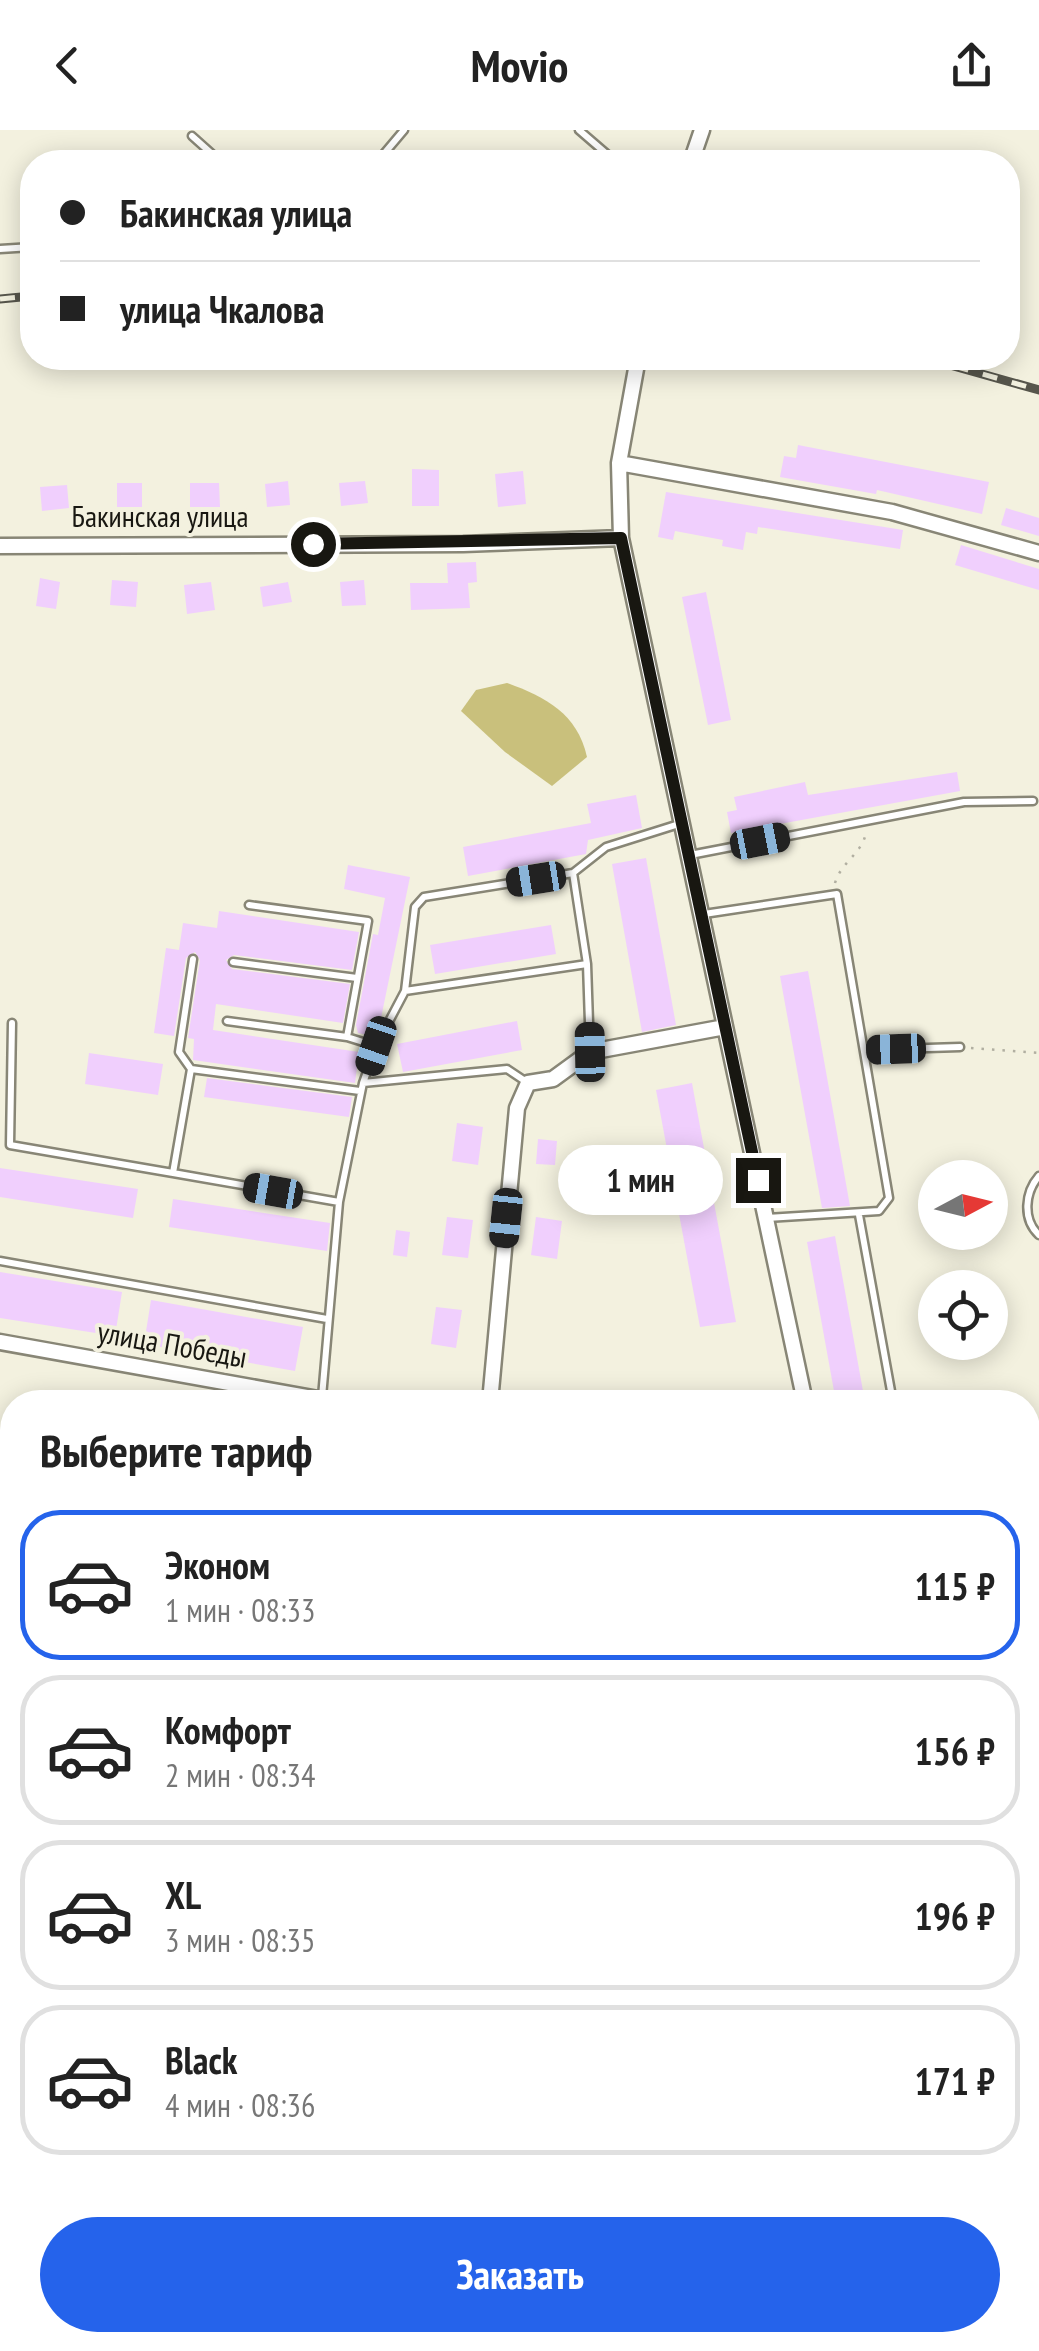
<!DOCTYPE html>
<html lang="ru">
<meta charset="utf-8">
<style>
body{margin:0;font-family:"PT Sans Narrow",sans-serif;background:#f2f2f2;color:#222;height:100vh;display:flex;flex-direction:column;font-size:38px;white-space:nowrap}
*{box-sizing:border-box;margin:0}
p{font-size:32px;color:#767676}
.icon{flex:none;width:55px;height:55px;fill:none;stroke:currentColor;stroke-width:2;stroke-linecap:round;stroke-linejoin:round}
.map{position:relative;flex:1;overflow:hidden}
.panel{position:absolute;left:0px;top:1260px;width:1040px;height:962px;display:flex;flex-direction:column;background:#fff;border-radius:40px 40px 0 0;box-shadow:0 5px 25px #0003}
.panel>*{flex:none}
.hud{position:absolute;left:20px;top:20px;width:1000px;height:220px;border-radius:40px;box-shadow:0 5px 25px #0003;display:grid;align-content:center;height:220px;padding:0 40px;background:#fff}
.needle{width:65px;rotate:83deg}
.tools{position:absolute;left:918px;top:1030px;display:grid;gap:20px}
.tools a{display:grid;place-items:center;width:90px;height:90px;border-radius:50%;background:#fff;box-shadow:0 5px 25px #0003;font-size:50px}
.end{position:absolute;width:45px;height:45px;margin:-22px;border:12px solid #181711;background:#fff;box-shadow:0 0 0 5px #fff}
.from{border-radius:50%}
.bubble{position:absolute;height:70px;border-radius:35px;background:#fff;box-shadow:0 5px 25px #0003;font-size:32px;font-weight:700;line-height:70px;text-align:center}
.car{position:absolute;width:30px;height:60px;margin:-30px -15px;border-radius:12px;box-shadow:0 0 8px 2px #0007;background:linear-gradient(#222 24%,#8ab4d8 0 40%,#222 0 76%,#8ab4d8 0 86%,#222 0)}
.hud b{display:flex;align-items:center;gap:35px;height:95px;font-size:38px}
.hud b+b{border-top:2px solid #e0e0e0}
.hud i{width:25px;height:25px;background:#222}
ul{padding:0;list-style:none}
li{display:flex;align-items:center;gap:30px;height:150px;margin:0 20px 15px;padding:0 20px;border:5px solid #e0e0e0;border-radius:40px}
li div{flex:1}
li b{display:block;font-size:38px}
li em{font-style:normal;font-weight:700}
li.selected{border-color:#2563eb}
li>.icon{width:90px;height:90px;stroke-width:1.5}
h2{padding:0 40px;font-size:45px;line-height:120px}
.action{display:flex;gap:20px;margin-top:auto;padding:20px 40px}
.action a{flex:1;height:115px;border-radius:60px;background:#2563eb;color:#fff;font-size:40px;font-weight:700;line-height:115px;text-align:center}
header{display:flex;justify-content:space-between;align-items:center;height:130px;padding:0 40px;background:#fff;font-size:45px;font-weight:700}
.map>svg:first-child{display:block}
.water{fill:#c9c07c}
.building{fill:#f0cffd}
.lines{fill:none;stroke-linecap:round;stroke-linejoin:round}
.lane-casing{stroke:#888676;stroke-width:11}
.street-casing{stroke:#888676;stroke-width:19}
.path{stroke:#b1afa1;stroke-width:2.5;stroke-dasharray:2.5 8;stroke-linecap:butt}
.lane{stroke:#fff;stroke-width:6}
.street{stroke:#fff;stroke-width:14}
.rail-casing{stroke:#57564c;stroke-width:9}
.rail{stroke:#f3f1df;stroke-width:5;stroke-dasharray:15;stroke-linecap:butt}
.route{stroke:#181711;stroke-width:12}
.labels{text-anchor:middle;stroke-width:8;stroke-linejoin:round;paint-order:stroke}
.street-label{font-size:30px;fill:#181711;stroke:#f3f1df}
</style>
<header><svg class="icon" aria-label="back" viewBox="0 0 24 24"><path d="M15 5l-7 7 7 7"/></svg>Movio<svg class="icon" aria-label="share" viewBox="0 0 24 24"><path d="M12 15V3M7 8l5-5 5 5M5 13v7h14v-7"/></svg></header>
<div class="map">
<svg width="1039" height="2221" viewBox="0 0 1039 2221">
<rect width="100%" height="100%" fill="#f3f1df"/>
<!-- water -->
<path class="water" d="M507,553C545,567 577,583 587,627L552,656L505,622L461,581L476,560Z"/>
<!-- building -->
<path class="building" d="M798,315L989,352L982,384L877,360L876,364L780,347L784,326L796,328Z
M412,339L439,340V376H412Z
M523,341L526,374L498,377L495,344Z
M288,351L290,375L267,377L265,354Z
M365,351L368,373L341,376L339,353Z
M117,353H142V377H117Z
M190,353H219L220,377H190Z
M67,355L69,378L42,381L40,357Z
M666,362L903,400L900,419L758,397L757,404L746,402L743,420L722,416L723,410L675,401L673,410L658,407Z
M1006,378L1039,388V406L1001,395Z
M961,415L1039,439V460L955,435Z
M476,432L477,452L468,453L470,478L411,480L410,453H448L447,433Z
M40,448L60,452L56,479L36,476Z
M112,450L138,452L136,477L110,475Z
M364,450L366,475L342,476L340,452Z
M211,452L215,480L187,484L184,455Z
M288,452L292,472L263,477L260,457Z
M706,462L731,590L708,595L682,467Z
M957,642L960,661L731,703L727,682L737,680L734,667L805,652L808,665Z
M636,665L642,698L588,710L586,724L468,746L463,717L591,693L587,674Z
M646,728L676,895L642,902L612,734Z
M348,735L410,747L380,893L373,906L358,903L356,895L373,804L378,805L385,768L344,759Z
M219,781L359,802L352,840L234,825L226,830L232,839L350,854L343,893L216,874L213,900L359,922L355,953L193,930L194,909L188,908L200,830L195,822L186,828L174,906L154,903L166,818L179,820L183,793L217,798Z
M551,795L556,824L435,844L430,815Z
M808,841L850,1076L822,1078L780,846Z
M517,891L522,920L403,942L397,914Z
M89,923L163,934L158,965L85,954Z
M207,948L352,967L349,987L204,967Z
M692,953L736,1192L700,1197L656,960Z
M457,993L483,997L478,1035L452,1031Z
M538,1009L557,1011L555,1035L536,1034Z
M0,1038L138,1059L133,1088L0,1067Z
M173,1069L330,1093L327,1121L169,1097Z
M447,1087L473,1090L468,1128L442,1125Z
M536,1087L562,1091L557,1129L531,1125Z
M396,1100L410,1102L407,1127L393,1125Z
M835,1106L865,1272H836L807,1112Z
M0,1142L122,1162L115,1206L0,1188Z
M151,1170L303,1197L295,1241L144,1214Z
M436,1177L462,1180L456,1218L431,1214Z"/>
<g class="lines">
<defs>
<path id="lane" d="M579,0L616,32
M192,6L221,32
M377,32L404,0
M0,119L32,117
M690,725L964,672L1033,671
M573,743L606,717L679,694
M249,775L368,791L347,907
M704,784L837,764L889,1068L879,1081L767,1088
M233,832L357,848
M587,834L590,922
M227,891L347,907L376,916
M12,893L10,1015L173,1043
M864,920L960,917
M191,939L179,922L193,829
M363,953L376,916L405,861L415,777L424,767L573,743L587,834L405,861
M1039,1046C1025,1062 1022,1089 1039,1105
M339,1072L173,1043L191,939L360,961
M859,1085L893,1272
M0,1131L327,1189
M322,1267L339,1072L363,953L507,939L528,953
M0,2209L12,2205
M274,2210L276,2221
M565,2210V2221
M925,2210V2221
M184,2221L224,2210
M456,2221L457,2210
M848,2221V2210"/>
<path id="street" d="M691,32L702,0
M638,228L619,333L621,408L805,1272
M619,333L892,382L1039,423
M0,416L463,414L621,408
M0,1212L335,1272
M490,1272L517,978L528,953L553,949L590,922L725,897
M1028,1485L1039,1488
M0,1560L12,1591
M1028,2090L1039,2089"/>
</defs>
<!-- lane casing -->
<use href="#lane" class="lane-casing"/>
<!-- street casing -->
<use href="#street" class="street-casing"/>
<!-- path -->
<path class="path" d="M835,753C841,732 863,723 866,702
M971,918L1039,923
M1028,1844L1039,1834
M1028,2052L1039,2051"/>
<!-- lane -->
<use href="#lane" class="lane"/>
<!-- street -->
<use href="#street" class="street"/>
<defs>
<path id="rail" d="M0,169L32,166
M925,228L1039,260"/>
</defs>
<!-- rail casing -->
<use href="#rail" class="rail-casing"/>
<!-- rail -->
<use href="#rail" class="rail"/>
</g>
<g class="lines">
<!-- route -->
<path class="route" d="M313,414L621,408L758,1050"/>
</g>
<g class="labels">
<!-- street labels -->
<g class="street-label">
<text x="160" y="397">Бакинская улица</text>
<text transform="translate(172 1215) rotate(10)" y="10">улица Победы</text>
</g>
</g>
</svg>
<div class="tools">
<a><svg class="needle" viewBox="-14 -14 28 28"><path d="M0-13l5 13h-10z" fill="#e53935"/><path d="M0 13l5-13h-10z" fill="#767676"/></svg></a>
<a><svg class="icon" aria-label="locate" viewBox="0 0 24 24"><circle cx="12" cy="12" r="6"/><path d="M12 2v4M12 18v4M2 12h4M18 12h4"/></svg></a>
</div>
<i class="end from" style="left:313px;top:414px"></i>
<i class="end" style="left:758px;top:1050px"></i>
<div class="bubble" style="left:558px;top:1015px;width:165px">1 мин</div>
<i class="car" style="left:760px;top:711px;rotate:79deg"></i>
<i class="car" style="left:536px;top:749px;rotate:261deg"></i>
<i class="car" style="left:376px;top:916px;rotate:199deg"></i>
<i class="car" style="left:896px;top:919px;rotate:268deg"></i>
<i class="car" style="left:590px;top:922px;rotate:359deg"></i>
<i class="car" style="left:273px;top:1061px;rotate:280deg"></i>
<i class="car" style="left:506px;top:1088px;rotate:186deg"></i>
<div class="hud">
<b><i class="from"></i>Бакинская улица</b>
<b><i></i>улица Чкалова</b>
</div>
<section class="panel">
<h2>Выберите тариф</h2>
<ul>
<li class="selected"><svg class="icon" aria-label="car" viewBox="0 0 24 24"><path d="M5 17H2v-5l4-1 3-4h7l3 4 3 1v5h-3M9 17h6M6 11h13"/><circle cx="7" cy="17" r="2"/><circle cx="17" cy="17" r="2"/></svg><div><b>Эконом</b><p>1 мин · 08:33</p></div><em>115 ₽</em></li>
<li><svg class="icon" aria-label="car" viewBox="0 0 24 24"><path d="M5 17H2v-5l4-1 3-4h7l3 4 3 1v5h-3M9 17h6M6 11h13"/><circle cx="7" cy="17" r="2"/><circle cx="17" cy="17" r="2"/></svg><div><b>Комфорт</b><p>2 мин · 08:34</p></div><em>156 ₽</em></li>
<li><svg class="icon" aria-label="car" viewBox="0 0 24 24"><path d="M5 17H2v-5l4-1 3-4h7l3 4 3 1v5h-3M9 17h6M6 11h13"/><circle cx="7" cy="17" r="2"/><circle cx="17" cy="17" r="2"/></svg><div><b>XL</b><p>3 мин · 08:35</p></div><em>196 ₽</em></li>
<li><svg class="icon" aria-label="car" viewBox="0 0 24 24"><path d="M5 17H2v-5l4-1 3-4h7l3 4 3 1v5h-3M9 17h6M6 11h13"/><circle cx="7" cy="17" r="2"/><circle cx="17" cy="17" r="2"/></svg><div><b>Black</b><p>4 мин · 08:36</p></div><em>171 ₽</em></li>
</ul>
<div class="action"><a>Заказать</a></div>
</section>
</div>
